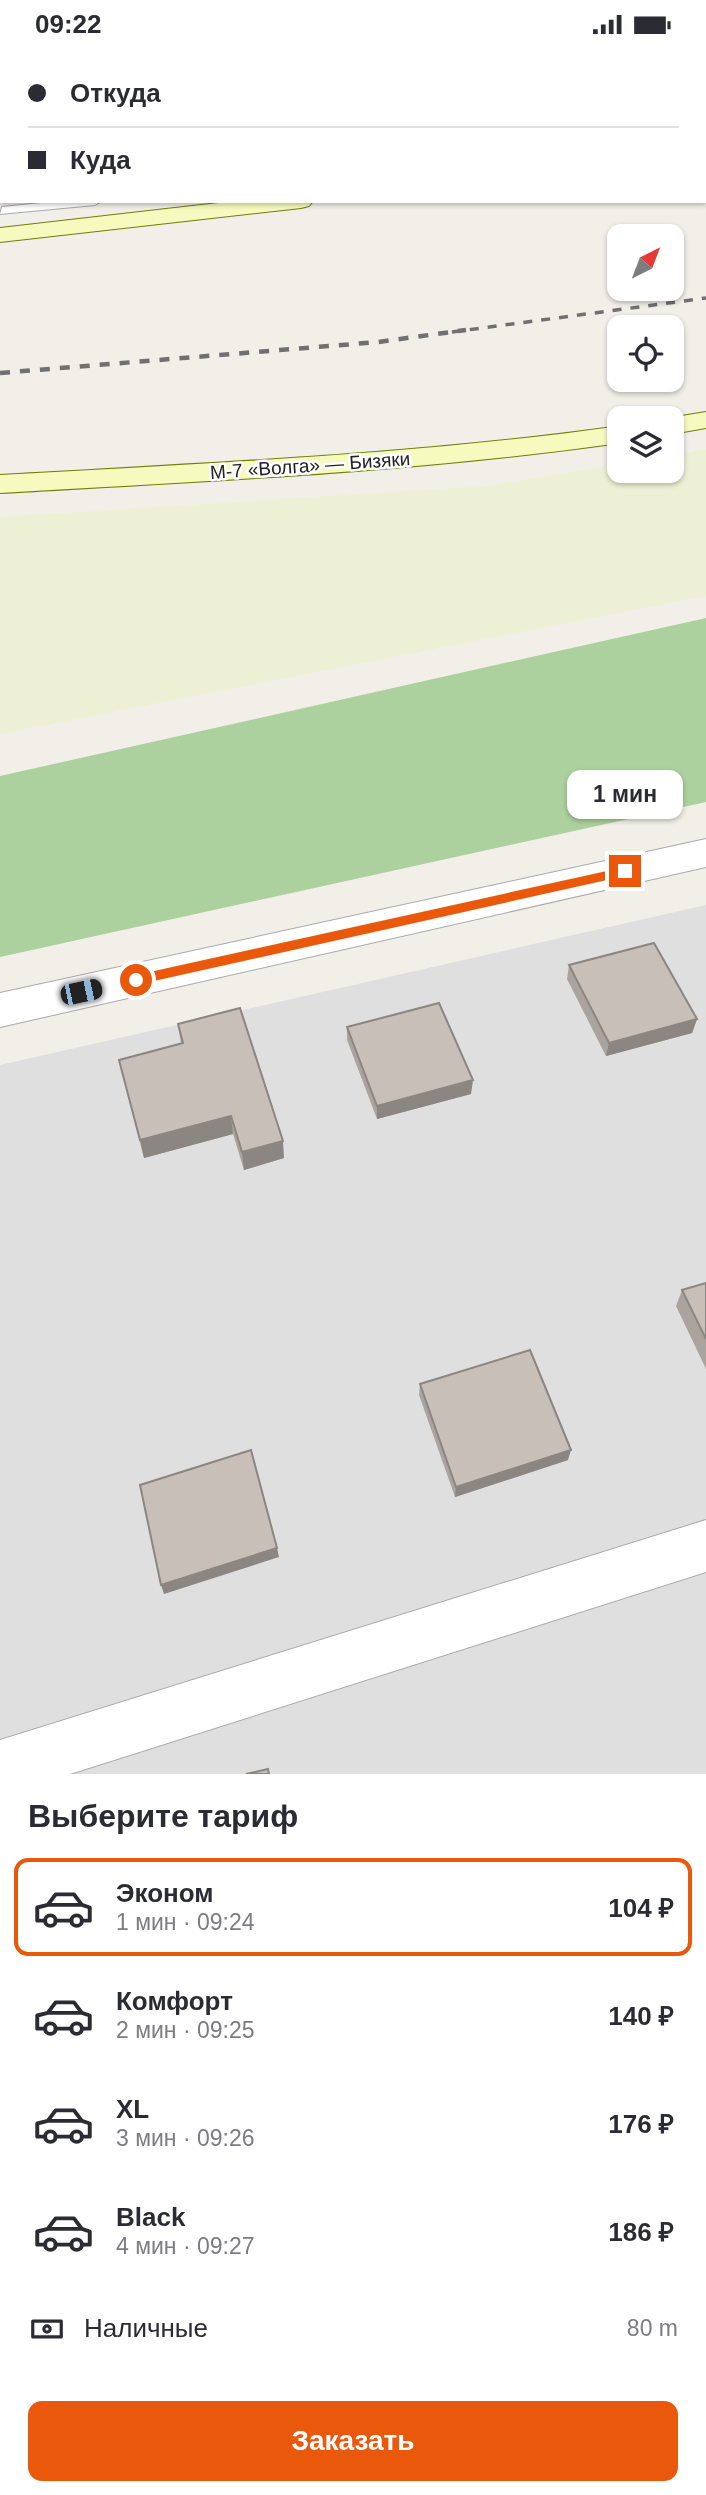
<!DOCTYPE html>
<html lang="ru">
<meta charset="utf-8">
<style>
body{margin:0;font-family:Helvetica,sans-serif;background:#f7f7f7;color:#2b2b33;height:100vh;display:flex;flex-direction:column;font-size:26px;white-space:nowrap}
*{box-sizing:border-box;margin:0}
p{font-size:23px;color:#7c7c81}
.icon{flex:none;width:38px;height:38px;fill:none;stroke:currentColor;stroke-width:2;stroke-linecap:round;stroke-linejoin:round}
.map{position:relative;height:1725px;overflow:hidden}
.panel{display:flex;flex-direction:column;background:#fff;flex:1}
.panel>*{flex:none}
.banner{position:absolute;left:0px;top:0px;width:707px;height:154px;box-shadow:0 2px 5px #0004;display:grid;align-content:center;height:154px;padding:0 28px;background:#fff}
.needle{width:46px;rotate:42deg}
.tools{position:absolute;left:607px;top:175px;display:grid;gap:14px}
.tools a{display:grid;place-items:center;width:77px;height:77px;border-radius:14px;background:#fff;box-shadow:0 2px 5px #0004;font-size:35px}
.end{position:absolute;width:32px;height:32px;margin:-16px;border:9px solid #ea580c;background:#fff;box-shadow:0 0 0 4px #fff}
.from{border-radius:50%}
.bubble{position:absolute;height:49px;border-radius:14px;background:#fff;box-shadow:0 2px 5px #0004;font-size:23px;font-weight:800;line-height:49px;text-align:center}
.car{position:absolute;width:21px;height:42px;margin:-21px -10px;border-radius:9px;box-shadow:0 0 5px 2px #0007;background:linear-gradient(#222 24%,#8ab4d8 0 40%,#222 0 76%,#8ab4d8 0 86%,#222 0)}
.banner b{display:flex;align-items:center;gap:24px;height:66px;font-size:26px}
.banner b+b{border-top:2px solid #e1e1e2}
.banner i{width:18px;height:18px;background:#2b2b33}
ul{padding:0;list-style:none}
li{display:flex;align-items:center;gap:21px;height:98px;margin:0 14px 10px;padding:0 14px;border:4px solid transparent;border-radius:14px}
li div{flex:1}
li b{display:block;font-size:26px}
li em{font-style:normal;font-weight:800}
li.on{border-color:#ea580c}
li>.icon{width:63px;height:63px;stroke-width:1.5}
h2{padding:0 28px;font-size:32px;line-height:84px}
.pay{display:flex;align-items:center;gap:18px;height:77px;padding:0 28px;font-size:26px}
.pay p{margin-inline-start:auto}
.primary-button{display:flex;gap:14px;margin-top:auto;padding:14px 28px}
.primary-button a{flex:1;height:80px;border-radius:14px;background:#ea580c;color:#fff;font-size:28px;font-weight:800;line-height:80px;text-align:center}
.status{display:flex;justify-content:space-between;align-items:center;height:49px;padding:0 35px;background:#fff;direction:ltr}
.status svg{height:19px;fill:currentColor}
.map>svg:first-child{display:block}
.residential{fill:#e0dfdf}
.farmland{fill:#eef0d5}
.forest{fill:#add19e}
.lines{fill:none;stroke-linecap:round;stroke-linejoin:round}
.lane-casing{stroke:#a9a9a9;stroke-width:2}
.street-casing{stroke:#a9a9a9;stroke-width:2}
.secondary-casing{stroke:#707d05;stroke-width:2}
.path{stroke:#fa8072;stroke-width:2.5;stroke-dasharray:2 2;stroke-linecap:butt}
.lane{fill:#fff;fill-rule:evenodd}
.street{fill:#fff;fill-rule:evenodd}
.secondary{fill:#f7fabf;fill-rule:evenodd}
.rail-far1{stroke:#707070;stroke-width:3.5;stroke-dasharray:9 9;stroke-linecap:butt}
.rail{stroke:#707070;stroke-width:4.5;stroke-dasharray:10 10;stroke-linecap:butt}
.wall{fill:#aba49e}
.shaded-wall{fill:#8b8681}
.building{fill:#c7bfb8;stroke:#8b8681;stroke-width:2}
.route{fill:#ea580c}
.labels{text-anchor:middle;stroke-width:5;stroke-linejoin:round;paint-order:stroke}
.far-street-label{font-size:19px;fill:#222;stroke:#fff}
</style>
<div class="status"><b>09:22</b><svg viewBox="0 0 49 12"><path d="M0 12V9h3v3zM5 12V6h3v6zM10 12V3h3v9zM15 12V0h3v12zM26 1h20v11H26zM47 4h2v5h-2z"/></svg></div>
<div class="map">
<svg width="706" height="1725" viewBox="0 0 706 1725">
<rect width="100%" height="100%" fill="#f2efe9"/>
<!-- residential -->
<path class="residential" d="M0,0H706V61L705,2H2V100Z
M706,856V1725H0V1016Z"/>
<!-- farmland -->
<path class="farmland" d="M706,400V547L0,685V468L486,437L619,415L620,422H672V407Z"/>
<!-- forest -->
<path class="forest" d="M706,569V753L0,908V727Z"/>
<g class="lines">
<defs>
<path id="lane" d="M573,0H594L572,2Z
M705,65H706V71H705Z
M60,152H101L95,156L0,165L2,158Z"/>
<path id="street" d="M706,790V818L0,978V944Z
M706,1471V1523L70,1725H0V1691Z"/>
<path id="secondary" d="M705,86H706V100H705Z
M236,152H313L309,157L301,159L0,193V179Z
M706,363V379L672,385V369H669Z
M620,377V394C414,423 207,432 0,444V426C207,414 414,406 620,377Z"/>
</defs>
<!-- lane casing -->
<use href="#lane" class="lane-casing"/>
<!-- street casing -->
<use href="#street" class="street-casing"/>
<!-- secondary casing -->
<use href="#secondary" class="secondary-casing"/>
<!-- path -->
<path class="path" d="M0,62L2,67"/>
<!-- lane -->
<use href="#lane" class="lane"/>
<!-- street -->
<use href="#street" class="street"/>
<!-- secondary -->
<use href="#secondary" class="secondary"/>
<!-- rail-far1 -->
<path class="rail-far1" d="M452,283L706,249"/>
<!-- rail -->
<path class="rail" d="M0,324L378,293L466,281"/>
</g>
<!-- wall -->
<path class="wall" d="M192,0H514L515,2H193Z
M569,916L697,970L692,984L606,1007L567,930Z
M178,975L284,1109L244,1121L233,1085L144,1109L119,1011L181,995Z
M347,978L471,1045L377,1070L347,991Z
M706,1234V1320L676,1257L682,1241Z
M420,1335L568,1411L455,1448L419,1346Z"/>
<!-- shaded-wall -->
<path class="shaded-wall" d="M697,970L692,984L606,1007L609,994Z
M473,1031L471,1045L377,1070V1057Z
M231,1067L233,1085L144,1109L140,1091Z
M283,1092L284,1109L244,1121L242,1103Z
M571,1401L568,1411L455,1448L456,1438Z
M277,1499L279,1508L164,1545L161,1536Z"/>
<!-- building -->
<path class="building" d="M16,0H57V2H17Z
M205,0H514L515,2H206Z
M654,894L697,970L609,994L569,916Z
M439,954L473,1031L377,1057L347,978Z
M240,959L283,1092L242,1103L231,1067L140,1091L119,1011L183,994L178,975Z
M706,1234V1290L682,1241Z
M530,1301L571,1401L456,1438L420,1335Z
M251,1401L277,1499L161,1536L140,1436Z
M268,1720L269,1725H246Z"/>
<!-- route -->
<path class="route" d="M625,818L630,822L625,827L136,936L130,931L136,926Z"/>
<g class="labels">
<!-- far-street labels -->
<g class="far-street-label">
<text transform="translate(310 416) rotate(-4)" y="7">М-7 «Волга» — Бизяки</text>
</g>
</g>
</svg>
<div class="tools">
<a><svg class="needle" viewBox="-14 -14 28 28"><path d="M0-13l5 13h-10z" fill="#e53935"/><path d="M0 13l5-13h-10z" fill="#7c7c81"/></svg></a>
<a><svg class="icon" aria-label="locate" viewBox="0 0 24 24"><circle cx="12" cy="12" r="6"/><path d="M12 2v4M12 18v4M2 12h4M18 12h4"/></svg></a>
<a><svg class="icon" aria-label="layers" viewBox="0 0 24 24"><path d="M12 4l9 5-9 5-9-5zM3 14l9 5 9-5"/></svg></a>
</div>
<i class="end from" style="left:136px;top:931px"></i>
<i class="end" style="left:625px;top:822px"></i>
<div class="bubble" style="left:567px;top:721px;width:116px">1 мин</div>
<i class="car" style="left:81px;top:943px;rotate:78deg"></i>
<div class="banner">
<b><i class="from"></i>Откуда</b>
<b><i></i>Куда</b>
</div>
</div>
<section class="panel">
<h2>Выберите тариф</h2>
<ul>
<li class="on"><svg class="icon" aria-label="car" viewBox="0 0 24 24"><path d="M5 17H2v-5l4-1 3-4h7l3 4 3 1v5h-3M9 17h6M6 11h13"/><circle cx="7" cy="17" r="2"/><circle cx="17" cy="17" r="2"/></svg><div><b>Эконом</b><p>1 мин · 09:24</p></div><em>104 ₽</em></li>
<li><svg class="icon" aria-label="car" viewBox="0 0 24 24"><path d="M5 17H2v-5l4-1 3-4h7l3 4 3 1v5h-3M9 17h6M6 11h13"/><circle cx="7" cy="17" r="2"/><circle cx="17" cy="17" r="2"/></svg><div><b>Комфорт</b><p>2 мин · 09:25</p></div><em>140 ₽</em></li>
<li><svg class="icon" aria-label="car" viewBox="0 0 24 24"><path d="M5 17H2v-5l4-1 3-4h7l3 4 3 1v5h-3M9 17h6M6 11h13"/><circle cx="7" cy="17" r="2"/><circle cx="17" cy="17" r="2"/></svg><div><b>XL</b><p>3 мин · 09:26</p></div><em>176 ₽</em></li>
<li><svg class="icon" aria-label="car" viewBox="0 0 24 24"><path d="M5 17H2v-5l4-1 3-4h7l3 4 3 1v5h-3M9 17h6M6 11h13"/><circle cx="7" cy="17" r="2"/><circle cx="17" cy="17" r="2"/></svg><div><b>Black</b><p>4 мин · 09:27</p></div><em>186 ₽</em></li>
</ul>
<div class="pay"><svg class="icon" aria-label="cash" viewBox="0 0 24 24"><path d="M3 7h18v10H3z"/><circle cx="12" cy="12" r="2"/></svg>Наличные<p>80 m</p></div>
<div class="primary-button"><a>Заказать</a></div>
</section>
